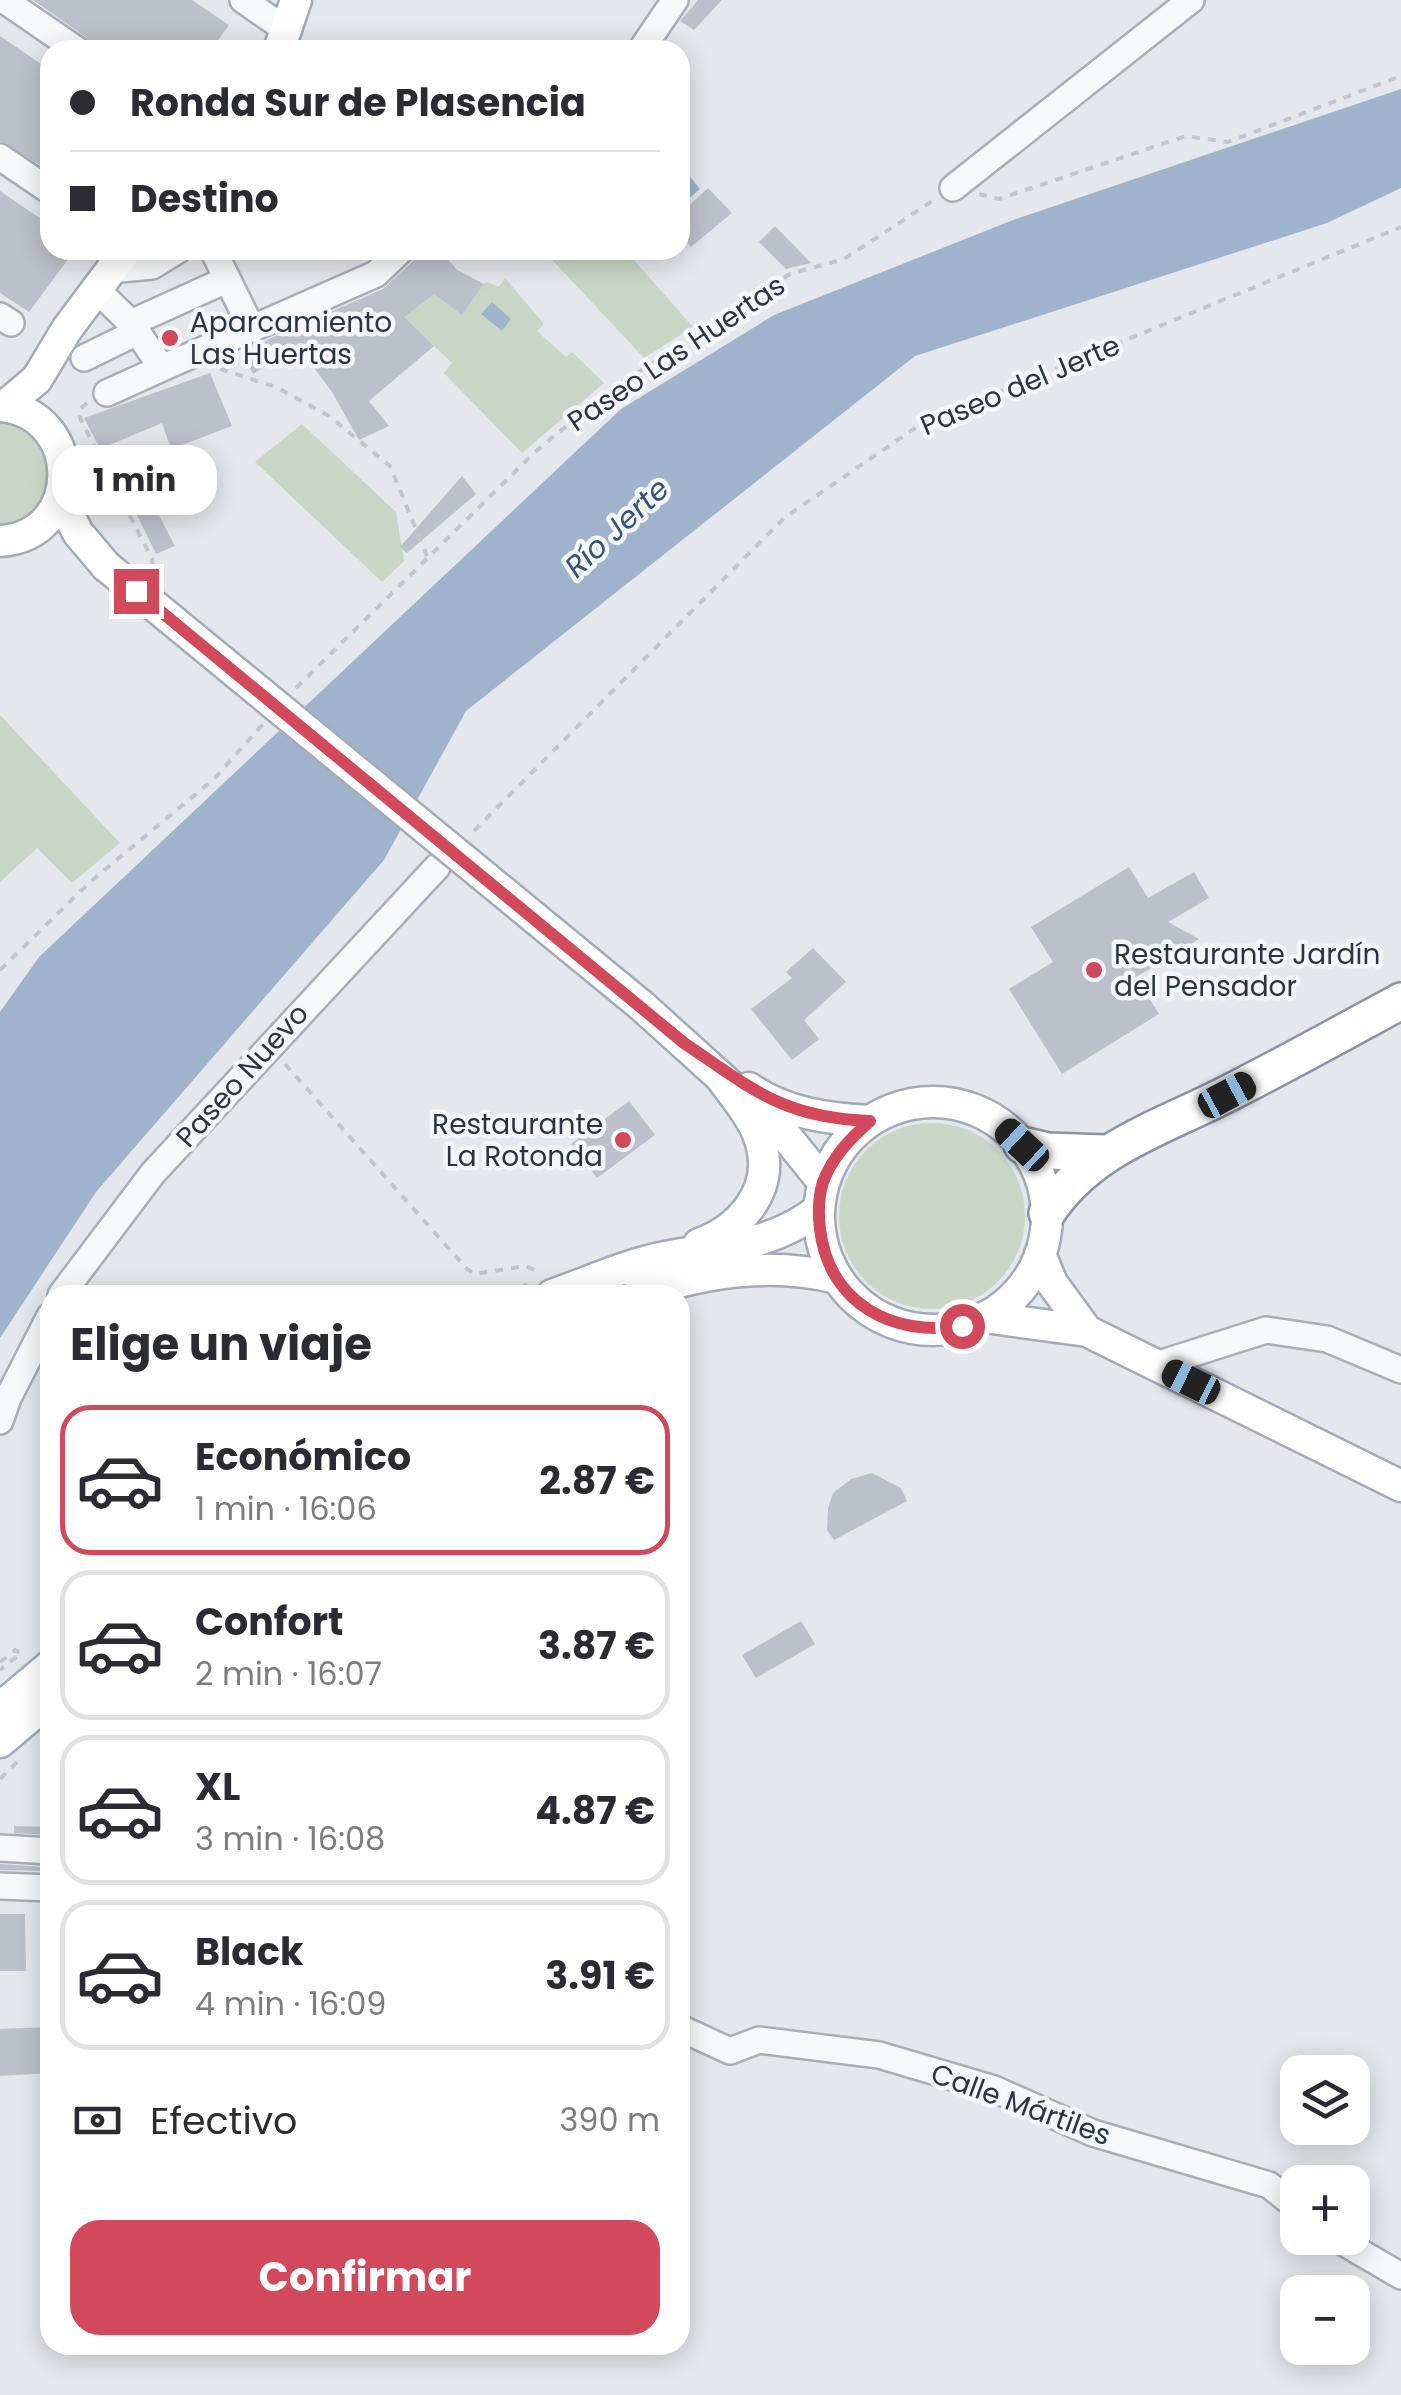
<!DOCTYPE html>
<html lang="es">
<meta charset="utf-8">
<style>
body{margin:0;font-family:Poppins,sans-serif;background:#f2f2f3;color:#2b2b33;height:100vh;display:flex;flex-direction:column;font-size:38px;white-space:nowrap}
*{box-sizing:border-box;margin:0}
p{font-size:32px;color:#7c7c81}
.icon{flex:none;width:55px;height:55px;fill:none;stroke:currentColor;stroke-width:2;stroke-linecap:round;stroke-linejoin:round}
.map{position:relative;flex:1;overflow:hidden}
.panel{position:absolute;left:40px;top:1285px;width:650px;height:1070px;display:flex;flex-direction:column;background:#fff;border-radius:30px;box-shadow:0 5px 25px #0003}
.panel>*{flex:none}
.top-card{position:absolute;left:40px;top:40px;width:650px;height:220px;border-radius:30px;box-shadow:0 5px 25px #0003;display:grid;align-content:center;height:220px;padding:0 30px;background:#fff}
.controls{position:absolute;left:1280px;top:2055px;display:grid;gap:20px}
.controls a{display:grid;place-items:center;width:90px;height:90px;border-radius:20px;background:#fff;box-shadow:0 5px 25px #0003;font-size:50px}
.end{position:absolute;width:45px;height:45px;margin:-22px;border:12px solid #d1495b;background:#fff;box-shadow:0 0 0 5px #fff}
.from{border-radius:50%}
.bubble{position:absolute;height:70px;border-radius:30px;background:#fff;box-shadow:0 5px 25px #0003;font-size:32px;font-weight:700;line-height:70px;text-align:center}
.car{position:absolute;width:30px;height:60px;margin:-30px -15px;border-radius:12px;box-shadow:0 0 8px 2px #0007;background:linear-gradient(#222 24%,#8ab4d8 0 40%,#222 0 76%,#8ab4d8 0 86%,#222 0)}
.top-card b{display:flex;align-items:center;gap:35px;height:95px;font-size:38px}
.top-card b+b{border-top:2px solid #e1e1e2}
.top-card i{width:25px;height:25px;background:#2b2b33}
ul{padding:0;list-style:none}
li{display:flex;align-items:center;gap:30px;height:150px;margin:0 20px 15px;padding:0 10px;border:5px solid #e1e1e2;border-radius:30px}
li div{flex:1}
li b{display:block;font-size:38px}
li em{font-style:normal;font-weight:700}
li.on{border-color:#d1495b}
li>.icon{width:90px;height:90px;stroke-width:1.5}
h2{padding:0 30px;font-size:45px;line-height:120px}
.pay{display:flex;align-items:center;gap:25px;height:110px;padding:0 30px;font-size:38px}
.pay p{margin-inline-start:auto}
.action{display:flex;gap:20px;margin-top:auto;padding:20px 30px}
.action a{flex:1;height:115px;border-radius:30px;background:#d1495b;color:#fff;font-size:40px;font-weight:700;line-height:115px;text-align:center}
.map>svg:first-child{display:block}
.green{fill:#c9d6c5}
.water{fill:#9fb4cc}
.building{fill:#bbc0ca}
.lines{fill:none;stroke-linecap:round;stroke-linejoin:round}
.minor-casing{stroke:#a9aeb7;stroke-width:30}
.major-casing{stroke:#a3abb8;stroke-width:35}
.highway-casing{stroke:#8b94a3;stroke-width:40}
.path{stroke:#c2c5cb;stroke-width:4;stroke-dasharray:8 8;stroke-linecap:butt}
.minor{stroke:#f7f8fa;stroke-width:25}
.major{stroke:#fff;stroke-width:30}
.highway{stroke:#fff;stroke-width:35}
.major-bridge-casing{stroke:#a3abb8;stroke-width:35;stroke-linecap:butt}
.major-bridge{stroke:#fff;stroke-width:30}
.route{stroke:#d1495b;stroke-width:12}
.poi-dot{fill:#d1495b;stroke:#f4f6f9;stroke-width:4}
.labels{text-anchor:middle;stroke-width:9;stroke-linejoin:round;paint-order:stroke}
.poi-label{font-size:28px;fill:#2b3445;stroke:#f4f6f9;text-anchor:start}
.street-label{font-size:28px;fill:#2b3445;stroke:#f4f6f9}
.water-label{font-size:30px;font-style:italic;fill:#34527a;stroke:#f4f6f9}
</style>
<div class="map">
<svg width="1401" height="2395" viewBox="0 0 1401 2395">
<rect width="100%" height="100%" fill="#e4e7ec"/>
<!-- green -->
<path class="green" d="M543,250H625L693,327L644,358Z
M505,278L544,324L537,331L566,357L572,352L604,383L522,453L444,373L452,363L421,334L394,324L434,294L462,314L484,284L487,282L499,287Z
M0,417C9,421 23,423 30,430C69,466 47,516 0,528Z
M302,424L396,512L404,561L382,582L255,462Z
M0,715L120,843L72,883L37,848L0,882Z
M839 1216a93 93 0 1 1 186 0a93 93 0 1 1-186 0Z"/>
<!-- water -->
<path class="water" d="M1401,89V188L1327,223L915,356L466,711L384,860L96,1192L0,1338V1012L39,957L621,409L774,315L1013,220Z
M682,167L700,189L685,202L680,196Z
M492,302L511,319L502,331L481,314Z"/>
<!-- building -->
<path class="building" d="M33,0H192L229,25L211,50H96L86,37Z
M698,0H722L694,30L680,21Z
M0,36L50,70V171L0,141Z
M708,188L732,213L691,247L680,234V214Z
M0,191L50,225V250H75L29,312L0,293Z
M775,226L811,263L786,269L759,242Z
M418,250H440L457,270L484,284L462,315L434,294L404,317L434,346L369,401L389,426L359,440L332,392L298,346L253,374L243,355L269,339L383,289L412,262Z
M210,373L232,426L171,449L162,423L100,449L84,418Z
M462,476L476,494L407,553L400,547Z
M152,502L175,546L156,554L134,509Z
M1129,867L1148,898L1194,872L1209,898L1168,922L1199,939L1136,977L1159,1014L1062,1074L1009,989L1053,962L1031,927Z
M813,948L846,982L804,1020L819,1039L792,1060L751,1009L792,978L786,972Z
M629,1101L655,1135L597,1178L571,1144Z
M872,1473L901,1488L907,1501L834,1540L827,1530L828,1509L833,1493L851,1479Z
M801,1621L815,1644L756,1678L742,1655Z
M14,1826L50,1827V1835L14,1833Z
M0,1864L43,1867V1871L0,1870Z
M0,1914H25L26,1971H0Z
M50,2027V2073L0,2076V2029Z"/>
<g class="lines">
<defs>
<path id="minor" d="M4,0L77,50
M243,0L288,31
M641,50L675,0
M0,157L50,191
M953,188L1191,0
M213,250L252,329
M110,270L152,266L178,250
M96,289L131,323L162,368L376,274L401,250
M0,316L11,323
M131,323L226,280
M84,358L137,332
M107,393L162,368
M61,1295L153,1173L437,867
M1156,1365L1266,1330L1327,1339L1401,1370
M0,1421L8,1398L50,1316
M0,1848L50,1851
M0,1886L50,1888
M680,2028L730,2051L759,2040L879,2055L994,2089L1093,2133L1269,2185L1298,2208
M1336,2238L1401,2276"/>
<path id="major" d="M279,50L296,0
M0,406C85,414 84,536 0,541
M5,406L37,379L67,329L126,250
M60,498L78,533L106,566
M642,1006L786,1136L823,1182
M749,1088C785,1113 827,1119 870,1121
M819 1216a114 114 0 1 1 228 0a114 114 0 1 1-228 0Z
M699,1244C738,1230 773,1193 762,1147C757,1122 737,1100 722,1079
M1040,1254L1052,1283L1087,1331
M552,1295C584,1284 616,1269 648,1261C710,1245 764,1252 818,1210
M636,1295C701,1272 769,1261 836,1278
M985,1317L1087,1331L1401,1486
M0,1708L50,1666
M0,1742L50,1700"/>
<path id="highway" d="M1022,1145L1048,1151L1104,1153
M1047,1213C1090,1147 1164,1127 1231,1092C1288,1063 1344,1032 1401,1001"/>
</defs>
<!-- minor casing -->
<use href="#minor" class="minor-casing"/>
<!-- major casing -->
<use href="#major" class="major-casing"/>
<!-- highway casing -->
<use href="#highway" class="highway-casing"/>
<!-- path -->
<path class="path" d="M979,194L999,199L1186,136L1228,142L1401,76
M220,369L276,387L329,416L390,466L427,556
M87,403L79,410L80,418L152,559L154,572
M296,688L534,453L606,393L790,274L844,259L934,200
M474,831L784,518L921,424L1401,227
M0,970L89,883L214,779L263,724
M285,1064L467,1269L475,1274L525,1266L539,1272
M506,1295L530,1283
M0,1662L15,1650L21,1653L0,1670
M0,1779L18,1761"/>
<!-- minor -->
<use href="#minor" class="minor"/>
<!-- major -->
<use href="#major" class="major"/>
<!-- highway -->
<use href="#highway" class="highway"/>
<defs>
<path id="major-bridge" d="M106,566L642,1006"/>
</defs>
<!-- major-bridge casing -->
<use href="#major-bridge" class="major-bridge-casing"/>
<!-- major-bridge -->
<use href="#major-bridge" class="major-bridge"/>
</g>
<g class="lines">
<!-- route -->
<path class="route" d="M136,591L684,1043C752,1089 783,1118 870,1121C850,1139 833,1156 823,1182C818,1198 818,1213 820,1229C829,1304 893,1337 962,1326"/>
</g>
<!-- markers -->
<g class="poi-dot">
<circle cx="170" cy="338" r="10"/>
<circle cx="1094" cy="970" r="10"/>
<circle cx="623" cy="1140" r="10"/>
</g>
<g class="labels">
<!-- poi labels -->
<g class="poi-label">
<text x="190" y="332">Aparcamiento<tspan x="190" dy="32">Las Huertas</tspan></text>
<text x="1114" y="964">Restaurante Jardín<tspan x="1114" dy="32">del Pensador</tspan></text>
<text x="603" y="1134" text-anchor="end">Restaurante<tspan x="603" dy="32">La Rotonda</tspan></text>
</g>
<!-- street labels -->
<g class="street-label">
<text transform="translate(676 353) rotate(-34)" y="10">Paseo Las Huertas</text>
<text transform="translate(1020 385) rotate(-23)" y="10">Paseo del Jerte</text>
<text transform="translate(242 1075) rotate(-48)" y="10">Paseo Nuevo</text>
<text transform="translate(1021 2104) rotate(20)" y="10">Calle Mártiles</text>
</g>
<!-- water labels -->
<g class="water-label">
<text transform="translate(617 528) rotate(-43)" y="10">Río Jerte</text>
</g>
</g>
</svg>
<div class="controls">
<a><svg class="icon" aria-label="layers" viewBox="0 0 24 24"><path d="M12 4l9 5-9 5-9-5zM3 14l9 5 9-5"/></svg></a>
<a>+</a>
<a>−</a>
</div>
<i class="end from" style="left:962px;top:1326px"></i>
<i class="end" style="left:136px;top:591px"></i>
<div class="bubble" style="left:52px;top:445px;width:165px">1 min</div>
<i class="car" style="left:1227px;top:1095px;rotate:62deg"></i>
<i class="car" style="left:1022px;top:1145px;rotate:313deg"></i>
<i class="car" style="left:1191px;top:1382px;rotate:296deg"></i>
<div class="top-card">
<b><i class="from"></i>Ronda Sur de Plasencia</b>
<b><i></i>Destino</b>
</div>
<section class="panel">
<h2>Elige un viaje</h2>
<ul>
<li class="on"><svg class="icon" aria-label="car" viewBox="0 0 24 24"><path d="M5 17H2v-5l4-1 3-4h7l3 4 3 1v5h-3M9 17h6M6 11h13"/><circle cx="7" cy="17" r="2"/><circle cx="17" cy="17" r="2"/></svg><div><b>Económico</b><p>1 min · 16:06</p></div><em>2.87 €</em></li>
<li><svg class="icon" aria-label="car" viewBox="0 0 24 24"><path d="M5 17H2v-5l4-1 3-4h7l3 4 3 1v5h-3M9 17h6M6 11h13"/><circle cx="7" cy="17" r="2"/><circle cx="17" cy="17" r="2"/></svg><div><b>Confort</b><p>2 min · 16:07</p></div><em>3.87 €</em></li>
<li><svg class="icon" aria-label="car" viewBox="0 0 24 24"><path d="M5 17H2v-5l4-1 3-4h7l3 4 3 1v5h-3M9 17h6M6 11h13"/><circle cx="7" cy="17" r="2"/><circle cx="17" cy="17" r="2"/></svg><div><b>XL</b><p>3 min · 16:08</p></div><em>4.87 €</em></li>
<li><svg class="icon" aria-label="car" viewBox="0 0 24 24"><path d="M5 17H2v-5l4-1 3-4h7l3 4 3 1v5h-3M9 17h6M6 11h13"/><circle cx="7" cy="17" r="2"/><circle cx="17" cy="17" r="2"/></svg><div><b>Black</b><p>4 min · 16:09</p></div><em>3.91 €</em></li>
</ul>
<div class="pay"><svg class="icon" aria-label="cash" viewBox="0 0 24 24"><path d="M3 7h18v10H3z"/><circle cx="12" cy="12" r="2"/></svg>Efectivo<p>390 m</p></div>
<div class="action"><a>Confirmar</a></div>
</section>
</div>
